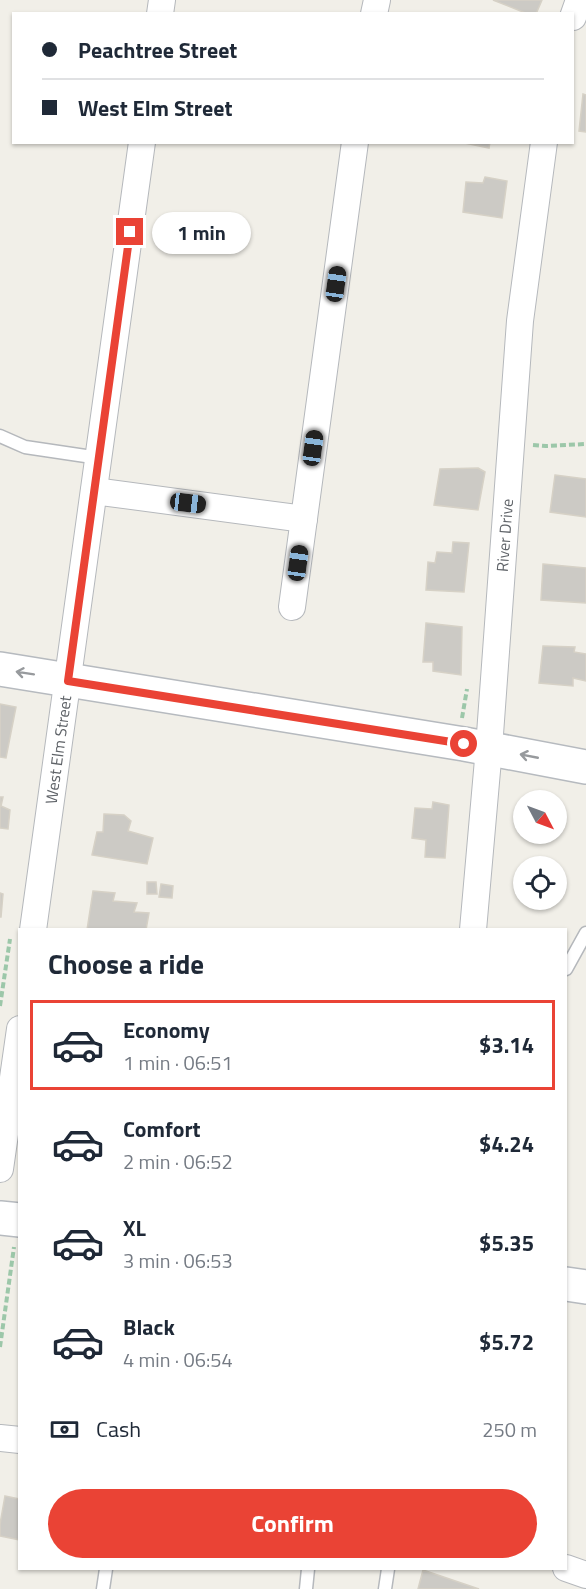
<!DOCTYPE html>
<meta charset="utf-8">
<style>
body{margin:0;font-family:"Titillium Web",sans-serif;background:#f6f6f7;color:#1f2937;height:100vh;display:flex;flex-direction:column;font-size:22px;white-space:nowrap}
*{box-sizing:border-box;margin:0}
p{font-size:20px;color:#747a83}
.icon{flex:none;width:33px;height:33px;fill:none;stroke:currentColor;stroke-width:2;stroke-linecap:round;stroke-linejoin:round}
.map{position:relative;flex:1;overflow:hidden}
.panel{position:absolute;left:18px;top:928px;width:549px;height:642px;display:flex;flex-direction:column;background:#fff;border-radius:0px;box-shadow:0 2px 4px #0004}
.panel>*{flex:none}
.guide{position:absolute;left:12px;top:12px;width:562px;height:132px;border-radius:0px;box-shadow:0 2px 4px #0004;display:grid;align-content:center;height:132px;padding:0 30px;background:#fff}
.needle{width:39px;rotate:131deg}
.tools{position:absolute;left:513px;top:790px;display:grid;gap:12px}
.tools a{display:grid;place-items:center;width:54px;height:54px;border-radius:50%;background:#fff;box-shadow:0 2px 4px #0004;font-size:30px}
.end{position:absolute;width:27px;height:27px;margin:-14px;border:8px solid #ea4335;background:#fff;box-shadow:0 0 0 3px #fff}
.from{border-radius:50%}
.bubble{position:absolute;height:42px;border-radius:21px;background:#fff;box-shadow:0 2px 4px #0004;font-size:20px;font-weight:700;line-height:42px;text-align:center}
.car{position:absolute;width:18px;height:36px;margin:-18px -9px;border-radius:8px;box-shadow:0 0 4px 2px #0007;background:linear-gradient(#222 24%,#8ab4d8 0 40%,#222 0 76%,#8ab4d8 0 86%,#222 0)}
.guide b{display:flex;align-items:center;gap:21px;height:57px;font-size:22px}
.guide b+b{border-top:2px solid #e0e1e3}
.guide i{width:15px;height:15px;background:#1f2937}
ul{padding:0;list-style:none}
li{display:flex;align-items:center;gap:18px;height:90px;margin:0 12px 9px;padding:0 18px;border:3px solid transparent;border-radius:0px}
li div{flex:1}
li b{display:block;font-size:22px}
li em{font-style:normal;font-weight:700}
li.selected{border-color:#ea4335}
li>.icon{width:54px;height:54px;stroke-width:1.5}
h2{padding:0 30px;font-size:27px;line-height:72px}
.pay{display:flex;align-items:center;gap:15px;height:66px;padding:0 30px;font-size:22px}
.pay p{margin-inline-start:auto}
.cta{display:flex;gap:12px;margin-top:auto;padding:12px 30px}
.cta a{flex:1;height:69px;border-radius:36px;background:#ea4335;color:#fff;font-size:24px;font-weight:700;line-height:69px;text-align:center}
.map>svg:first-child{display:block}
.building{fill:#cccac5;stroke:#d6d1c6;stroke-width:1.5}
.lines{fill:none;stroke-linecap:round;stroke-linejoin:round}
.service-casing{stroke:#b5b8bc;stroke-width:15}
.minor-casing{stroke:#b5b8bc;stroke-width:28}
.secondary-casing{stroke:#b6babf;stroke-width:36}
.path{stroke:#9cc7a9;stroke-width:4;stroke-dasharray:6 3;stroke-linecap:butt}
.service{stroke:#fff;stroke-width:12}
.minor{stroke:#fff;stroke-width:26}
.secondary{stroke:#fff;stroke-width:33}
.oneway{stroke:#979a9d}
.route{stroke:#ea4335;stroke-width:8}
.labels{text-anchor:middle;stroke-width:6;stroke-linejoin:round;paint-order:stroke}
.street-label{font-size:16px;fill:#5f6368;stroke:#fff}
</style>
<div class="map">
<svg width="586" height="1589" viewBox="0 0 586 1589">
<rect width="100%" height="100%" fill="#f1efe8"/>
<!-- building -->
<path class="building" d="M493,0H542L536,14H528Z
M583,94L586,95V132L579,131Z
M460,142H490L489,148Z
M485,177L507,181L502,218L463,212L466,182L483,183Z
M478,468L485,472L478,510L434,505L440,469Z
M555,475L586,479V517L550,512Z
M453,542L469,543L464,592L426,590L428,562L435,563L437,552L452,553Z
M543,564L586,568V603L541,600Z
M426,623L462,627L461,675L433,671V662H423Z
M543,646L575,647L574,652L586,654V681L573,678V686L539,683Z
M0,704L16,707L6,758L0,757Z
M0,797H3L1,806L10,810L8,829L0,828Z
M433,802L449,805L445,858L425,857L426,840L412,838L415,808L432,809Z
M104,814L124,815L131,821L128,831L153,838L147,864L92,855L97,832H103Z
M147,882H156L157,894H147Z
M161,884L173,886L172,898L159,897Z
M93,891L115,893L113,901L137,903L134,912L149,913L146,930H87Z
M0,893L3,894L1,917H0Z
M5,1496L20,1499V1540L0,1536V1524Z
M423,1570L479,1589H418Z"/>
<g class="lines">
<defs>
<path id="service" d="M0,436L25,447L99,458
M566,969L586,933
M103,1589L106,1569
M306,1589L308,1569
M385,1589L388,1569"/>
<g id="minor">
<path d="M160,14L162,0"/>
<path d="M374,14L377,0"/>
<path d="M573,17L579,0"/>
<path d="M94,491L304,519"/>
<path d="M292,607L355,142"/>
<path id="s1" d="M33,930L142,142"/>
<path id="s2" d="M473,930L489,748L520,321L544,142"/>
<path d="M0,1169L20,1029"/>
<path d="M0,1438L20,1440"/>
<path d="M566,1568L586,1575"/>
</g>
<path id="secondary" d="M0,669L464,744L586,767
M0,1218L20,1220
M566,1284L586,1287"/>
</defs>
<!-- service casing -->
<use href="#service" class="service-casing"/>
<!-- minor casing -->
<use href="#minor" class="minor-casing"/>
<!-- secondary casing -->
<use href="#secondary" class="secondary-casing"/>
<!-- path -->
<path class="path" d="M533,445L546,446L586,444
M462,718L467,689
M0,1006L10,939
M0,1347L14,1247"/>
<!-- service -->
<use href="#service" class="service"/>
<!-- minor -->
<use href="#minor" class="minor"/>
<!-- secondary -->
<use href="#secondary" class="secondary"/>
</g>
<!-- one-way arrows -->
<defs><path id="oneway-shaft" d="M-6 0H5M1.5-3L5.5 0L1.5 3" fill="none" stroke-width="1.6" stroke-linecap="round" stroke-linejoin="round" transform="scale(1.5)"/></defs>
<g class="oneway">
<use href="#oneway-shaft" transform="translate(25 673) rotate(-171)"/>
<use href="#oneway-shaft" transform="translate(529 756) rotate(-169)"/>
</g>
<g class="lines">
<!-- route -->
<path class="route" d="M130,232L68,681L464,744"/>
</g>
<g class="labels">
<!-- street labels -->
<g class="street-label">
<text dy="6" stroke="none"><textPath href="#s2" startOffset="396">River Drive</textPath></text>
<text dy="6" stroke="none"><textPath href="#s1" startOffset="182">West Elm Street</textPath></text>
</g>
</g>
</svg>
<div class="tools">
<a><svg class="needle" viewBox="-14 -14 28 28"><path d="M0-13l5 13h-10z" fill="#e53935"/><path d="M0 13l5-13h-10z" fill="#747a83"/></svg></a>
<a><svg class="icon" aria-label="locate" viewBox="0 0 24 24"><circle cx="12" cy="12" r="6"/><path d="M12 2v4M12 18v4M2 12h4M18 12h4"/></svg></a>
</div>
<i class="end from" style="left:464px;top:744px"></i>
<i class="end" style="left:130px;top:232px"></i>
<div class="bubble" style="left:152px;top:212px;width:99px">1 min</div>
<i class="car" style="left:336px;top:284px;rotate:8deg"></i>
<i class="car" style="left:313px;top:448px;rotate:8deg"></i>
<i class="car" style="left:188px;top:503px;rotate:97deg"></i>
<i class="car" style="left:298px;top:563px;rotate:8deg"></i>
<div class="guide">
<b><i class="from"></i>Peachtree Street</b>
<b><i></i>West Elm Street</b>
</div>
<section class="panel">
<h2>Choose a ride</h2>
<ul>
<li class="selected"><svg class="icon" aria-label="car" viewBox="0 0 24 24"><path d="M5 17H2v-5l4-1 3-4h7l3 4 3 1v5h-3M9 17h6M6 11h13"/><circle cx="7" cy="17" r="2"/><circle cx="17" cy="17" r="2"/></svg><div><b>Economy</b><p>1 min · 06:51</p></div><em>$3.14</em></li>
<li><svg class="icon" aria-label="car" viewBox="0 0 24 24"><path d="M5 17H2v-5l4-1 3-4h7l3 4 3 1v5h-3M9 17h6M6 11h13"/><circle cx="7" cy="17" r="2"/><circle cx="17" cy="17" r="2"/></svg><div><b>Comfort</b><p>2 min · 06:52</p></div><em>$4.24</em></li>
<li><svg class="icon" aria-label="car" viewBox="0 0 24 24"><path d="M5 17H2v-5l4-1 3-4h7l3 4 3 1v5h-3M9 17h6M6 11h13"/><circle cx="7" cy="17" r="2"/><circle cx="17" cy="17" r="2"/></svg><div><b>XL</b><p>3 min · 06:53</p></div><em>$5.35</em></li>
<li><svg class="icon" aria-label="car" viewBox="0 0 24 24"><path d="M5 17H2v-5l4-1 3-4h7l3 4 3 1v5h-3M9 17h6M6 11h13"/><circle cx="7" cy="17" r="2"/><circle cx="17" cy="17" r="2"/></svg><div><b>Black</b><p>4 min · 06:54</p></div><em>$5.72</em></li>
</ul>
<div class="pay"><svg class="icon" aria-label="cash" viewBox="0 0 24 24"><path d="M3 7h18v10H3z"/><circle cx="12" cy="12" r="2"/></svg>Cash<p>250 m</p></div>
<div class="cta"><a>Confirm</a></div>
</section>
</div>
